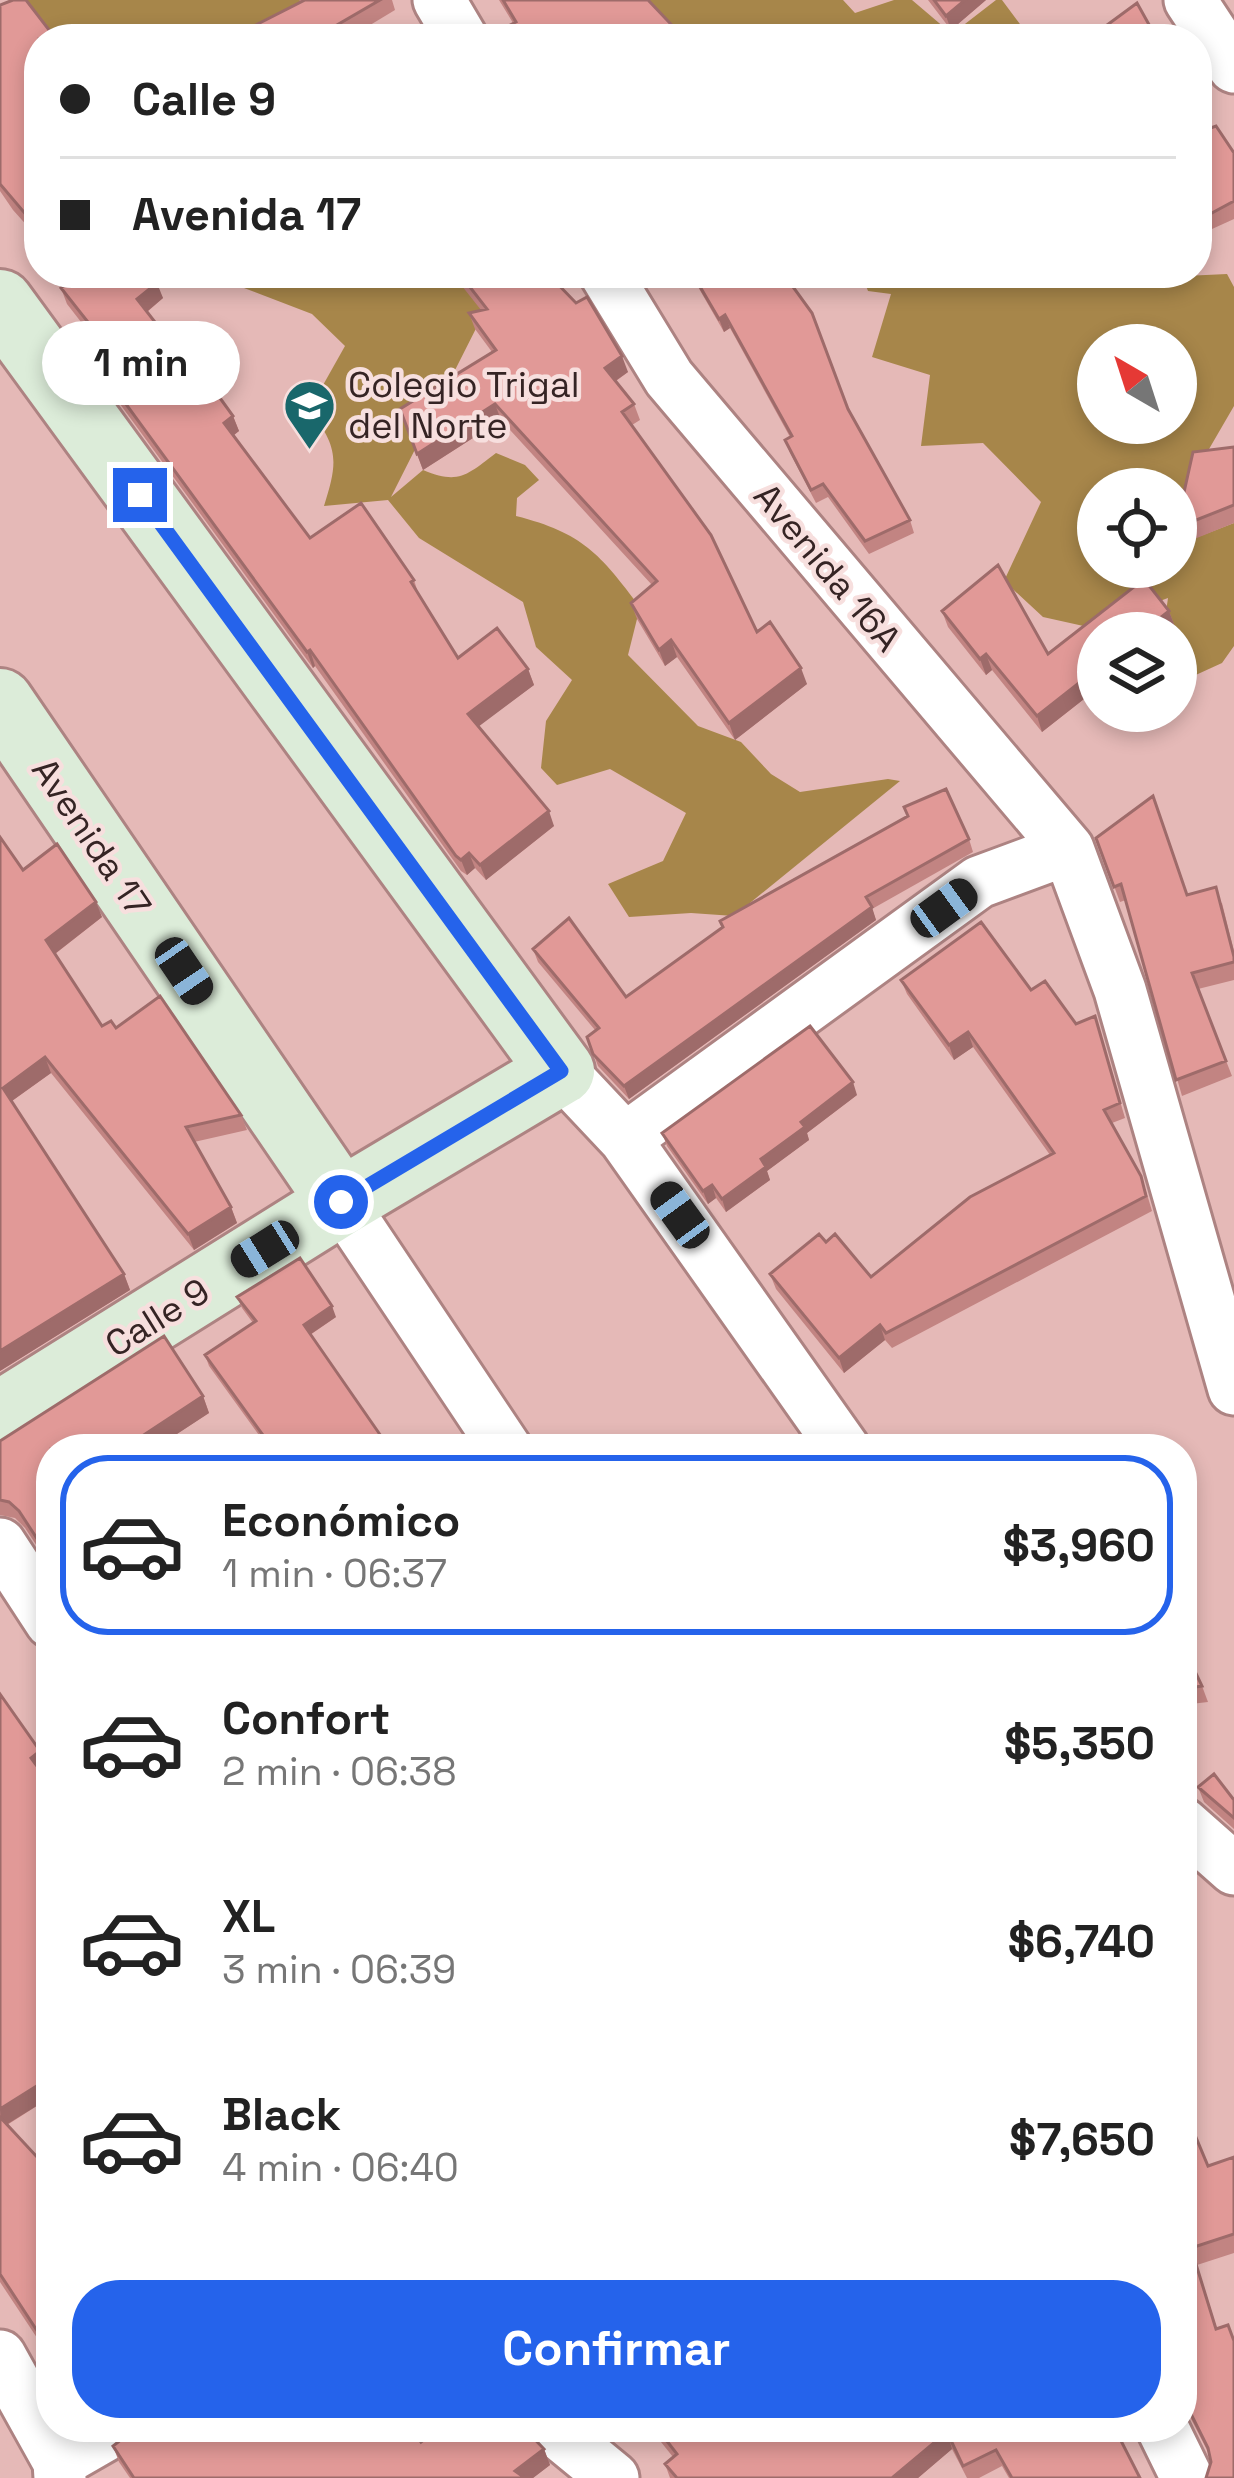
<!DOCTYPE html>
<html lang="es">
<meta charset="utf-8">
<style>
body{margin:0;font-family:"Space Grotesk",sans-serif;background:#f2f2f2;color:#222;height:100vh;display:flex;flex-direction:column;font-size:45px;white-space:nowrap}
*{box-sizing:border-box;margin:0}
p{font-size:39px;color:#767676}
.icon{flex:none;width:66px;height:66px;fill:none;stroke:currentColor;stroke-width:2;stroke-linecap:round;stroke-linejoin:round}
.map{position:relative;flex:1;overflow:hidden}
.side{position:absolute;left:36px;top:1434px;width:1161px;height:1008px;display:flex;flex-direction:column;background:#fff;border-radius:48px;box-shadow:0 6px 18px #0003}
.side>*{flex:none}
.top-card{position:absolute;left:24px;top:24px;width:1188px;height:264px;border-radius:48px;box-shadow:0 6px 18px #0003;display:grid;align-content:center;height:264px;padding:0 36px;background:#fff}
.needle{width:78px;rotate:321deg}
.buttons{position:absolute;left:1077px;top:324px;display:grid;gap:24px}
.buttons a{display:grid;place-items:center;width:120px;height:120px;border-radius:50%;background:#fff;box-shadow:0 6px 18px #0003;font-size:60px}
.end{position:absolute;width:54px;height:54px;margin:-27px;border:15px solid #2563eb;background:#fff;box-shadow:0 0 0 6px #fff}
.from{border-radius:50%}
.bubble{position:absolute;height:84px;border-radius:42px;background:#fff;box-shadow:0 6px 18px #0003;font-size:39px;font-weight:600;line-height:84px;text-align:center}
.car{position:absolute;width:36px;height:72px;margin:-36px -18px;border-radius:15px;box-shadow:0 0 9px 3px #0007;background:linear-gradient(#222 24%,#8ab4d8 0 40%,#222 0 76%,#8ab4d8 0 86%,#222 0)}
.top-card b{display:flex;align-items:center;gap:42px;height:114px;font-size:45px}
.top-card b+b{border-top:3px solid #e0e0e0}
.top-card i{width:30px;height:30px;background:#222}
ul{padding:21px 0 0;list-style:none}
li{display:flex;align-items:center;gap:36px;height:180px;margin:0 24px 18px;padding:0 12px;border:6px solid transparent;border-radius:48px}
li div{flex:1}
li b{display:block;font-size:45px}
li em{font-style:normal;font-weight:600}
li.selected{border-color:#2563eb}
li>.icon{width:108px;height:108px;stroke-width:1.5}
.button{display:flex;gap:24px;margin-top:auto;padding:24px 36px}
.button a{flex:1;height:138px;border-radius:48px;background:#2563eb;color:#fff;font-size:48px;font-weight:600;line-height:138px;text-align:center}
.map>svg:first-child{display:block}
.forest{fill:#a7864a;fill-rule:evenodd}
.lines{fill:none;stroke-linecap:round;stroke-linejoin:round}
.street-casing{stroke:#ad8382;stroke-width:57}
.secondary-casing{stroke:#ad8382;stroke-width:72}
.street{stroke:#fff;stroke-width:51}
.secondary{stroke:#dcecd9;stroke-width:66}
.wall{fill:#c28482}
.shaded-wall{fill:#9e6b6a}
.building{fill:#e19997;stroke:#9e6b6a;stroke-width:3}
.route{stroke:#2563eb;stroke-width:15}
.labels{text-anchor:middle;stroke-width:9;stroke-linejoin:round;paint-order:stroke}
.poi-label{font-size:36px;fill:#352424;stroke:#f7dfde;text-anchor:start}
.street-label{font-size:36px;fill:#352424;stroke:#f7dfde}
</style>
<div class="map">
<svg width="1234" height="2478" viewBox="0 0 1234 2478">
<rect width="100%" height="100%" fill="#e5b9b7"/>
<!-- forest -->
<path class="forest" d="M17,0H330L271,39H59Z
M642,0H843L855,13L894,0H912L952,34L996,0H1002L1031,39H646Z
M224,273H447L462,286L504,273L391,497L423,470C459,485 467,475 496,453L525,465L539,480L517,498L516,516C583,533 600,554 640,607L628,655L698,726L741,742L771,774L800,792L888,779L900,781L734,916L691,913L629,917L608,884L663,861L686,813L610,769L557,785L541,768L546,721L572,680L536,647L523,602L419,538L388,500L324,506C338,462 339,447 309,410L345,346L312,314L244,288Z
M861,273H1118L1121,279L1227,274L1234,287V406L1198,468L1182,543L1234,523V646L1222,663L1176,684V633H1163L1168,598L1088,627L1043,617L1004,581L1041,502L983,443L921,446L930,375L872,357L891,294L868,291ZM1098,345H1176V423H1098ZM1098,489H1176V567H1098Z"/>
<g class="lines">
<defs>
<path id="street" d="M439,0L462,39
M1190,0L1234,67
M605,273L669,378L1068,849L1120,990L1234,1389
M561,1071L625,1139L844,1449
M625,1139L979,882L1068,849
M341,1202L506,1449
M0,1544L51,1622
M1182,1823L1234,1869
M0,2356L59,2462L60,2478
M551,2427L613,2478
M1162,2427L1187,2478
M59,2462L120,2427"/>
<path id="secondary" d="M0,303L561,1071L341,1202L0,1415
M0,702L341,1202"/>
</defs>
<!-- street casing -->
<use href="#street" class="street-casing"/>
<!-- secondary casing -->
<use href="#secondary" class="secondary-casing"/>
<!-- street -->
<use href="#street" class="street"/>
<!-- secondary -->
<use href="#secondary" class="secondary"/>
</g>
<!-- wall -->
<path class="wall" d="M299,0H392L395,10L347,39H228L301,2Z
M499,0H648L513,23Z
M928,0H986L951,30Z
M0,5L39,39V239L13,210L0,191Z
M1208,129L1234,153V219L1212,229L1197,240Z
M69,273H149L163,298L147,312L189,366L233,416L239,431L234,435L310,538L414,580L419,596L458,658L528,669L534,685L478,726L554,826L486,880L475,868L467,875L461,871L315,666L313,668L90,363L85,348L95,340L67,304L61,288L73,279Z
M458,273H547L628,372L616,381L634,404L640,420L632,425L757,632L807,684L735,740L677,657L665,666L637,619L631,603L652,585L501,420L423,470L400,409L492,352L475,329L469,313L481,310L462,286Z
M690,273L848,409L910,520L914,533L869,554L828,497L816,503L790,453L785,440L790,437L730,328L724,332Z
M1234,447V523L1182,544L1176,528Z
M998,565L1048,654L1144,579L1169,611L1175,627L1167,633H1098V688L1042,732L992,670L986,675L948,627L942,611Z
M0,837L23,870L102,917L55,954L102,1026L116,1028L241,1115L247,1130L194,1142L231,1207L237,1223L194,1250L51,1073L12,1101L124,1274L130,1290L0,1371Z
M1096,838L1187,895L1222,903L1234,951V980L1198,989L1232,1076L1182,1096L1126,900L1120,902Z
M969,839L973,852L872,909L876,920L629,1099L598,1066L587,1037L595,1030L538,962L533,949L626,997L722,928L720,921Z
M901,980L1031,990L1076,1024L1095,1016L1125,1118L1112,1123L1146,1191L1152,1211L892,1348L885,1340L844,1373L776,1289L770,1274L826,1242L871,1277L1050,1155L973,1047L954,1060L907,994Z
M857,1095L807,1133L809,1140L767,1171L770,1180L726,1212L716,1198L708,1204L667,1146L662,1133Z
M237,1297L336,1317L310,1335L390,1449H401H269L209,1366L205,1355L253,1323L242,1308Z
M203,1396L209,1413L154,1449H51V1567L25,1528L15,1518L0,1515V1441Z
M1182,1644L1202,1686L1208,1702L1182,1705Z
M0,1694L46,1768L41,1771L51,1785V2097L7,2125L51,2172V2359L0,2282Z
M1198,1787L1234,1800V1829L1204,1802Z
M1182,2104L1208,2166L1234,2157V2253L1197,2265L1217,2329L1211,2462L1210,2456L1188,2413L1182,2406Z
M649,2427H1114L1140,2478H1009L1002,2466L979,2478H967L952,2449L918,2478H670L665,2464L673,2457Z
M421,2442L544,2449L550,2465L533,2478H130L119,2462L113,2446Z"/>
<!-- shaded-wall -->
<path class="shaded-wall" d="M965,0H986L951,30L946,16Z
M1207,214L1212,229L1197,240V221Z
M157,283L163,298L143,315L137,299Z
M725,315L730,328L724,332L719,319Z
M622,356L628,372L611,384L605,368Z
M495,404L501,420L423,470L417,454Z
M233,416L239,431L230,438L224,423Z
M1169,611L1175,627L1167,633H1141Z
M671,640L677,657L665,666L659,650Z
M310,650L315,666L313,668L307,652Z
M986,654L992,670L986,675L980,659Z
M801,668L807,684L735,740L729,723Z
M1098,668V688L1042,732L1037,716Z
M528,669L534,685L474,730L468,714Z
M549,811L554,826L486,880L480,865Z
M469,853L475,868L467,875L461,860Z
M96,902L102,917L52,956L46,940Z
M872,907L876,920L629,1099L624,1086Z
M968,1032L973,1047L954,1060L949,1045Z
M45,1057L51,1073L9,1103L3,1088Z
M853,1082L857,1095L807,1133L809,1140L767,1171L770,1180L726,1212L722,1199L801,1122Z
M712,1185L716,1198L708,1204L703,1191Z
M231,1207L237,1223L194,1250L188,1234Z
M124,1274L130,1290L0,1371V1351Z
M332,1306L336,1317L308,1336L304,1325Z
M880,1325L885,1340L844,1373L839,1358Z
M203,1396L209,1413L154,1449H136L133,1442Z
M40,1751L46,1768L37,1774L31,1758Z
M51,2077V2097L1,2128L0,2109Z
M947,2432L952,2449L918,2478H892Z
M544,2449L550,2465L533,2478H518L515,2471Z"/>
<!-- building -->
<path class="building" d="M13,0H26L56,39H39V230L0,184V5Z
M305,0H380L337,25L346,37L333,39H228Z
M503,0H648L685,39H483L516,22Z
M934,0H965L946,16Z
M1137,3L1157,39H1088Z
M1197,110L1208,129L1216,126L1234,153V201L1197,221Z
M77,273H149L157,283L137,299L189,366L194,362L233,416L224,423L310,538L361,503L414,580L411,582L458,658L497,628L528,669L468,714L549,811L480,865L469,853L461,860L456,856L310,650L307,652L85,348L99,336L61,288L78,275Z
M459,273H547L576,303L587,297L622,356L605,368L634,404L622,412L711,535L757,632L770,622L801,668L729,723L671,640L659,650L631,603L657,581L495,404L417,454L400,409L496,350L469,313L487,309Z
M692,273H783L812,313L848,409L910,520L865,541L823,484L811,490L785,440L792,436L725,315L719,319Z
M1234,447V505L1176,528L1193,452Z
M998,565L1048,654L1144,579L1169,611L1141,633H1098V668L1037,716L986,654L980,659L942,611Z
M946,789L969,839L866,897L872,907L624,1086L593,1054L587,1037L599,1028L533,949L569,918L626,997L723,927L720,921L908,816L904,807Z
M1153,796L1187,895L1216,887L1234,957V962L1192,973L1226,1061L1176,1080L1121,884L1114,887L1096,838Z
M0,837L23,870L57,844L96,902L46,940L102,1026L111,1021L116,1028L160,996L241,1115L186,1127L231,1207L188,1234L45,1057L3,1088L124,1274L0,1351Z
M981,922L1031,990L1045,981L1076,1024L1095,1016L1120,1103L1104,1110L1141,1176L1146,1196L886,1333L880,1325L839,1358L770,1274L819,1234L826,1242L835,1234L871,1277L970,1197L1054,1153L968,1032L949,1045L901,980Z
M810,1026L853,1082L801,1122L805,1127L761,1159L766,1167L722,1199L712,1185L703,1191L662,1133Z
M300,1258L332,1306L304,1325L390,1449L397,1444L401,1449H273L205,1355L256,1321L237,1297Z
M164,1336L203,1396L133,1442L139,1449H51V1560L19,1511L9,1502L0,1500V1441Z
M1182,1644L1202,1686L1182,1689Z
M0,1694L40,1751L31,1758L51,1785V2077L0,2109Z
M1214,1774L1234,1800V1818L1198,1787Z
M1182,2104L1208,2166L1234,2157V2234L1191,2248L1216,2329L1228,2325L1234,2341V2478H1206L1211,2462L1208,2448L1182,2396Z
M0,2117L51,2172V2352L0,2274Z
M137,2427H411L421,2442L440,2427H523L544,2449L515,2471L525,2478H134L113,2446Z
M656,2427H1114L1140,2478H1012L996,2450L963,2466L947,2432L892,2478H677L665,2464L677,2454Z"/>
<g class="lines">
<!-- route -->
<path class="route" d="M140,495L561,1071L341,1202"/>
</g>
<!-- icons -->
<defs>
<symbol id="school-pin" viewBox="-11 -11 22 30"><path d="M0 17L-7.5 6A9.5 9.5 0 1 1 7.5 6Z" fill="#19676b" stroke="#f7dfde"/><path d="M0-5L7-2L0 1L-7-2ZM-4 1L0 2.5L4 1V4Q0 6-4 4Z" fill="#fff"/></symbol>
</defs>
<g fill-rule="evenodd">
<use href="#school-pin" x="280" y="376" width="59" height="81"/>
</g>
<g class="labels">
<!-- poi labels -->
<g class="poi-label">
<text x="348" y="397">Colegio Trigal<tspan x="348" dy="41">del Norte</tspan></text>
</g>
<!-- street labels -->
<g class="street-label">
<text transform="translate(828 567) rotate(50)" y="13">Avenida 16A</text>
<text transform="translate(92 837) rotate(56)" y="13">Avenida 17</text>
<text transform="translate(157 1317) rotate(-32)" y="13">Calle 9</text>
</g>
</g>
</svg>
<div class="buttons">
<a><svg class="needle" viewBox="-14 -14 28 28"><path d="M0-13l5 13h-10z" fill="#e53935"/><path d="M0 13l5-13h-10z" fill="#767676"/></svg></a>
<a><svg class="icon" aria-label="locate" viewBox="0 0 24 24"><circle cx="12" cy="12" r="6"/><path d="M12 2v4M12 18v4M2 12h4M18 12h4"/></svg></a>
<a><svg class="icon" aria-label="layers" viewBox="0 0 24 24"><path d="M12 4l9 5-9 5-9-5zM3 14l9 5 9-5"/></svg></a>
</div>
<i class="end from" style="left:341px;top:1202px"></i>
<i class="end" style="left:140px;top:495px"></i>
<div class="bubble" style="left:42px;top:321px;width:198px">1 min</div>
<i class="car" style="left:944px;top:908px;rotate:54deg"></i>
<i class="car" style="left:184px;top:971px;rotate:146deg"></i>
<i class="car" style="left:680px;top:1215px;rotate:324deg"></i>
<i class="car" style="left:265px;top:1249px;rotate:238deg"></i>
<div class="top-card">
<b><i class="from"></i>Calle 9</b>
<b><i></i>Avenida 17</b>
</div>
<section class="side">
<ul>
<li class="selected"><svg class="icon" aria-label="car" viewBox="0 0 24 24"><path d="M5 17H2v-5l4-1 3-4h7l3 4 3 1v5h-3M9 17h6M6 11h13"/><circle cx="7" cy="17" r="2"/><circle cx="17" cy="17" r="2"/></svg><div><b>Económico</b><p>1 min · 06:37</p></div><em>$3,960</em></li>
<li><svg class="icon" aria-label="car" viewBox="0 0 24 24"><path d="M5 17H2v-5l4-1 3-4h7l3 4 3 1v5h-3M9 17h6M6 11h13"/><circle cx="7" cy="17" r="2"/><circle cx="17" cy="17" r="2"/></svg><div><b>Confort</b><p>2 min · 06:38</p></div><em>$5,350</em></li>
<li><svg class="icon" aria-label="car" viewBox="0 0 24 24"><path d="M5 17H2v-5l4-1 3-4h7l3 4 3 1v5h-3M9 17h6M6 11h13"/><circle cx="7" cy="17" r="2"/><circle cx="17" cy="17" r="2"/></svg><div><b>XL</b><p>3 min · 06:39</p></div><em>$6,740</em></li>
<li><svg class="icon" aria-label="car" viewBox="0 0 24 24"><path d="M5 17H2v-5l4-1 3-4h7l3 4 3 1v5h-3M9 17h6M6 11h13"/><circle cx="7" cy="17" r="2"/><circle cx="17" cy="17" r="2"/></svg><div><b>Black</b><p>4 min · 06:40</p></div><em>$7,650</em></li>
</ul>
<div class="button"><a>Confirmar</a></div>
</section>
</div>
